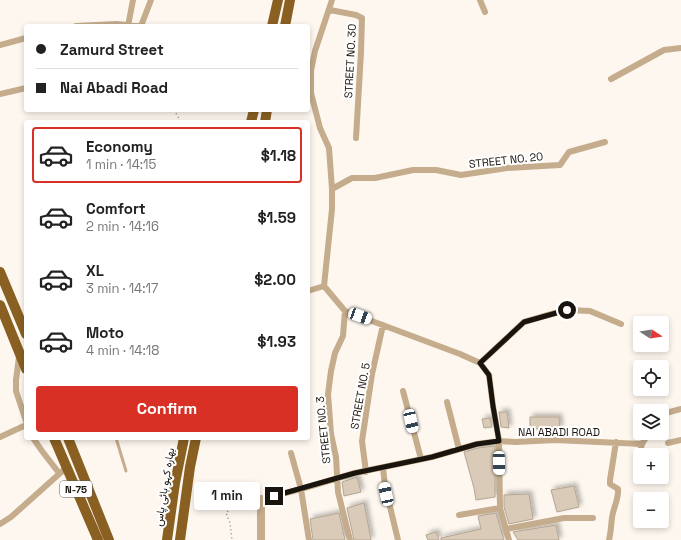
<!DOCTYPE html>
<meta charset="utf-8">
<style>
body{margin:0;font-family:"Space Grotesk",Vazirmatn,sans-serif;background:#f2f2f2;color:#222;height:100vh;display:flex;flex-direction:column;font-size:15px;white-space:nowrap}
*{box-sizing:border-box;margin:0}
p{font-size:13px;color:#767676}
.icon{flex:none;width:22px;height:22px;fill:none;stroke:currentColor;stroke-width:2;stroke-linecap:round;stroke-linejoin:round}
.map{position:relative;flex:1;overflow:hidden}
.side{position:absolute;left:24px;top:120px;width:286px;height:320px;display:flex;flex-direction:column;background:#fff;border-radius:4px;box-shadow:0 2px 6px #0003}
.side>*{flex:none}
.hud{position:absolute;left:24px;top:24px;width:286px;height:88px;border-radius:4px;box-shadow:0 2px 6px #0003;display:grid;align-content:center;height:88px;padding:0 12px;background:#fff}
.needle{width:26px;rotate:102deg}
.tools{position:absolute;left:633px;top:316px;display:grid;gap:8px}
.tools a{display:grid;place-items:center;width:36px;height:36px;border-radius:4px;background:#fff;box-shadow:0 2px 6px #0003;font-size:20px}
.end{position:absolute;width:18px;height:18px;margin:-9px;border:5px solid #1a140e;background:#fff;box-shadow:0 0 0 2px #fff}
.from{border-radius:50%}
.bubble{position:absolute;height:28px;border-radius:4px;background:#fff;box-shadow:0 2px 6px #0003;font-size:13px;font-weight:800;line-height:28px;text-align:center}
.car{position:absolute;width:12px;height:24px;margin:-12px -6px;border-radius:5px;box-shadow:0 0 3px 1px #0007;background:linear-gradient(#fff 24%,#345 0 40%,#fff 0 76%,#345 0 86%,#fff 0)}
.hud b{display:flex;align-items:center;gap:14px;height:38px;font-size:15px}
.hud b+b{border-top:1px solid #e0e0e0}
.hud i{width:10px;height:10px;background:#222}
ul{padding:7px 0 0;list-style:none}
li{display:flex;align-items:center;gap:12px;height:56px;margin:0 8px 6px;padding:0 4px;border:2px solid transparent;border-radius:4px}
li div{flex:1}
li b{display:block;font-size:15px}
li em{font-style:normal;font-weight:800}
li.selected{border-color:#d93025}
li>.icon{width:36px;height:36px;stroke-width:1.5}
.action{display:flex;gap:8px;margin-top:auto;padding:8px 12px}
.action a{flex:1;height:46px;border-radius:4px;background:#d93025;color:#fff;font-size:16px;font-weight:800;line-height:46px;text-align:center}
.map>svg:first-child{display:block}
.building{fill:#dacbb8;stroke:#b4a593;filter:url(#shadow)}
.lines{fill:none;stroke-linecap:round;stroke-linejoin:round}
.path{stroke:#938d86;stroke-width:1.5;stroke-dasharray:1 3;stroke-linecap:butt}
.service{stroke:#c4ac8c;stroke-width:3}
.minor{stroke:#c4ac8c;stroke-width:6}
.tertiary{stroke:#c4ac8c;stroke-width:8}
.trunk{stroke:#896022;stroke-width:10}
.route{stroke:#1a140e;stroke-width:5}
.labels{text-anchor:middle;stroke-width:4;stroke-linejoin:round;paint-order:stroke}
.shield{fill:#fff;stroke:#5f5a56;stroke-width:1}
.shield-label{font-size:10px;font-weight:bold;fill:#1a140e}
.street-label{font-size:11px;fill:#1a140e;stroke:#fff}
</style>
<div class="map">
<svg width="681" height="540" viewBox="0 0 681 540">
<defs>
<filter id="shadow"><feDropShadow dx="3" dy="-3" stdDeviation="2" flood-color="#0004"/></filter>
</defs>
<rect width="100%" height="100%" fill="#fdf7ef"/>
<!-- building -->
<path class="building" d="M499,412H507L509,428L501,427Z
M530,417H559L560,429H530Z
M490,418L492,427L484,428L482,419Z
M495,446V497L476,500L474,488L464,452L478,448Z
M357,477L361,492L344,496L342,482Z
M574,486L579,507L557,512L551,490Z
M529,494L533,519L509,524L504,507V495Z
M364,503L371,540H354L347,508Z
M339,513L345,540H313L310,519Z
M496,513L504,540H441V538L481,529L478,516Z
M556,525L559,540H518L513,532Z
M436,532L439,540H428L426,535Z"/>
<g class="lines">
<!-- path -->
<path class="path" d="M174,110L181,122
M228,511L226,513L230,523L232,540"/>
<!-- service -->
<path class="service" d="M116,438L126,471"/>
<!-- minor -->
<path class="minor" d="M480,0L485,12
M330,10L356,15L362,18L361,52L356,138
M76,26L116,24L139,26
M128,26L133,0
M141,26L151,0
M0,45L26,38
M611,79L664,50L681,48
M0,94L26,88
M332,189L352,178H375L413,170H436L461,175L507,168L560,165L569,152L605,142
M324,286L332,209V189L329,148L320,128L311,93V71L315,51L332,0
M308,291L324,286L345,311L460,354L480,363L489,375L493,406L499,441L500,508L509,540
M345,311L343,336L335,353L331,371L328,394L331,434L336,457L338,492L350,540
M19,357L16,380V391L26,421
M480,363L524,322L548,315L567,310L590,311L621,324
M403,391L421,459
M447,402L459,449
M662,417L666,413L681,409
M0,437L26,425
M33,438L42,451L59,473
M668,443L681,440
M291,453L301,489L309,540
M383,468L385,486L398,540
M366,472L362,441L372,374L383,325
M640,478V452L642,444
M231,507L301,489L355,473L432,457L477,444L499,441L515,442L555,440L642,444L649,433
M459,515L500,508
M0,524L11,517L67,467
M506,529L564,518H593
M609,540C611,532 611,525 612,518C613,508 619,499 618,489L610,484V480L616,442"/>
<!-- tertiary -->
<path class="tertiary" d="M261,540V499"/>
<!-- trunk -->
<path class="trunk" d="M272,26L278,0
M285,26L290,0
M251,122L254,110
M265,122L267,110
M0,272L26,334
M0,305L26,369
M54,438L98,540
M68,438L109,540
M167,540L175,483L184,438
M180,540L190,467L196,438"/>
</g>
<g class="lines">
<!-- route -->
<path class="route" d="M274,496L355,473L432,457L477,444L499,441L493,406L489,375L480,363L524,322L567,310"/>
</g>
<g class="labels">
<!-- shield labels -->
<rect class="shield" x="60" y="481" width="32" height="16" rx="3"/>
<g class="shield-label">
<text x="76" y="493">N-75</text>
</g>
<!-- street labels -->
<g class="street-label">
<text transform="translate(350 61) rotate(-87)" y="4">STREET NO. 30</text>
<text transform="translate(506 160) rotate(-6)" y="4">STREET NO. 20</text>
<text transform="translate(360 396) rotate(-80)" y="4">STREET NO. 5</text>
<text transform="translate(323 430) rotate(-96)" y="4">STREET NO. 3</text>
<text x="559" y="436">NAI ABADI ROAD</text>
<text transform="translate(164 487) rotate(-81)" y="4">بھارہ کہو بائی پاس</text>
</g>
</g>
</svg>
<div class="tools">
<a><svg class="needle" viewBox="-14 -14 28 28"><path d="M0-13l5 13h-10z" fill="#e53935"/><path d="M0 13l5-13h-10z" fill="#767676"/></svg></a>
<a><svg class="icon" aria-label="locate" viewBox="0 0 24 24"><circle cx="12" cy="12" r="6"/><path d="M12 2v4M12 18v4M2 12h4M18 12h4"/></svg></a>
<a><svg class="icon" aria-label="layers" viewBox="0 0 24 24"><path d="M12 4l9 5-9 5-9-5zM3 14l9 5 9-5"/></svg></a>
<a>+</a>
<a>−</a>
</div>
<i class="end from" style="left:567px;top:310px"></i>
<i class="end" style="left:274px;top:496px"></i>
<div class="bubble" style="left:194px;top:482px;width:66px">1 min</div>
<i class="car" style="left:360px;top:316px;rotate:110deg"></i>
<i class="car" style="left:411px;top:421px;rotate:167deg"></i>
<i class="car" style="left:499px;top:463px;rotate:179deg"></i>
<i class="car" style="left:386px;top:494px;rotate:348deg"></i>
<div class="hud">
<b><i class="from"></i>Zamurd Street</b>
<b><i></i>Nai Abadi Road</b>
</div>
<section class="side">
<ul>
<li class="selected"><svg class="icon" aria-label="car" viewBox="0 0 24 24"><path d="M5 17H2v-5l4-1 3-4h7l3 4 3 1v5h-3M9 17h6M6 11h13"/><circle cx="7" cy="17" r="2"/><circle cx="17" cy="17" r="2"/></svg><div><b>Economy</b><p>1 min · 14:15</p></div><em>$1.18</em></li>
<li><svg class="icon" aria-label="car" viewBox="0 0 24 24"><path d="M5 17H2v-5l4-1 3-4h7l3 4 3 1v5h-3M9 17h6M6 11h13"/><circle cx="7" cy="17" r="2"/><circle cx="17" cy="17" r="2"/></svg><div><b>Comfort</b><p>2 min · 14:16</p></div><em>$1.59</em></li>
<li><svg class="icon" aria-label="car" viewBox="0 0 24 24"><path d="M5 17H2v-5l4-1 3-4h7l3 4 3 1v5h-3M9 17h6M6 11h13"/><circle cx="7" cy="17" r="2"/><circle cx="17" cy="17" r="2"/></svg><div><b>XL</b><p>3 min · 14:17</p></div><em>$2.00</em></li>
<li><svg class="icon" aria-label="car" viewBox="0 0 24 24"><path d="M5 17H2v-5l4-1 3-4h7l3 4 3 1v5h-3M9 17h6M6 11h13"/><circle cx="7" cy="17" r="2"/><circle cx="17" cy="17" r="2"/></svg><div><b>Moto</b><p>4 min · 14:18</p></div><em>$1.93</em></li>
</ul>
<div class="action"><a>Confirm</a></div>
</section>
</div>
